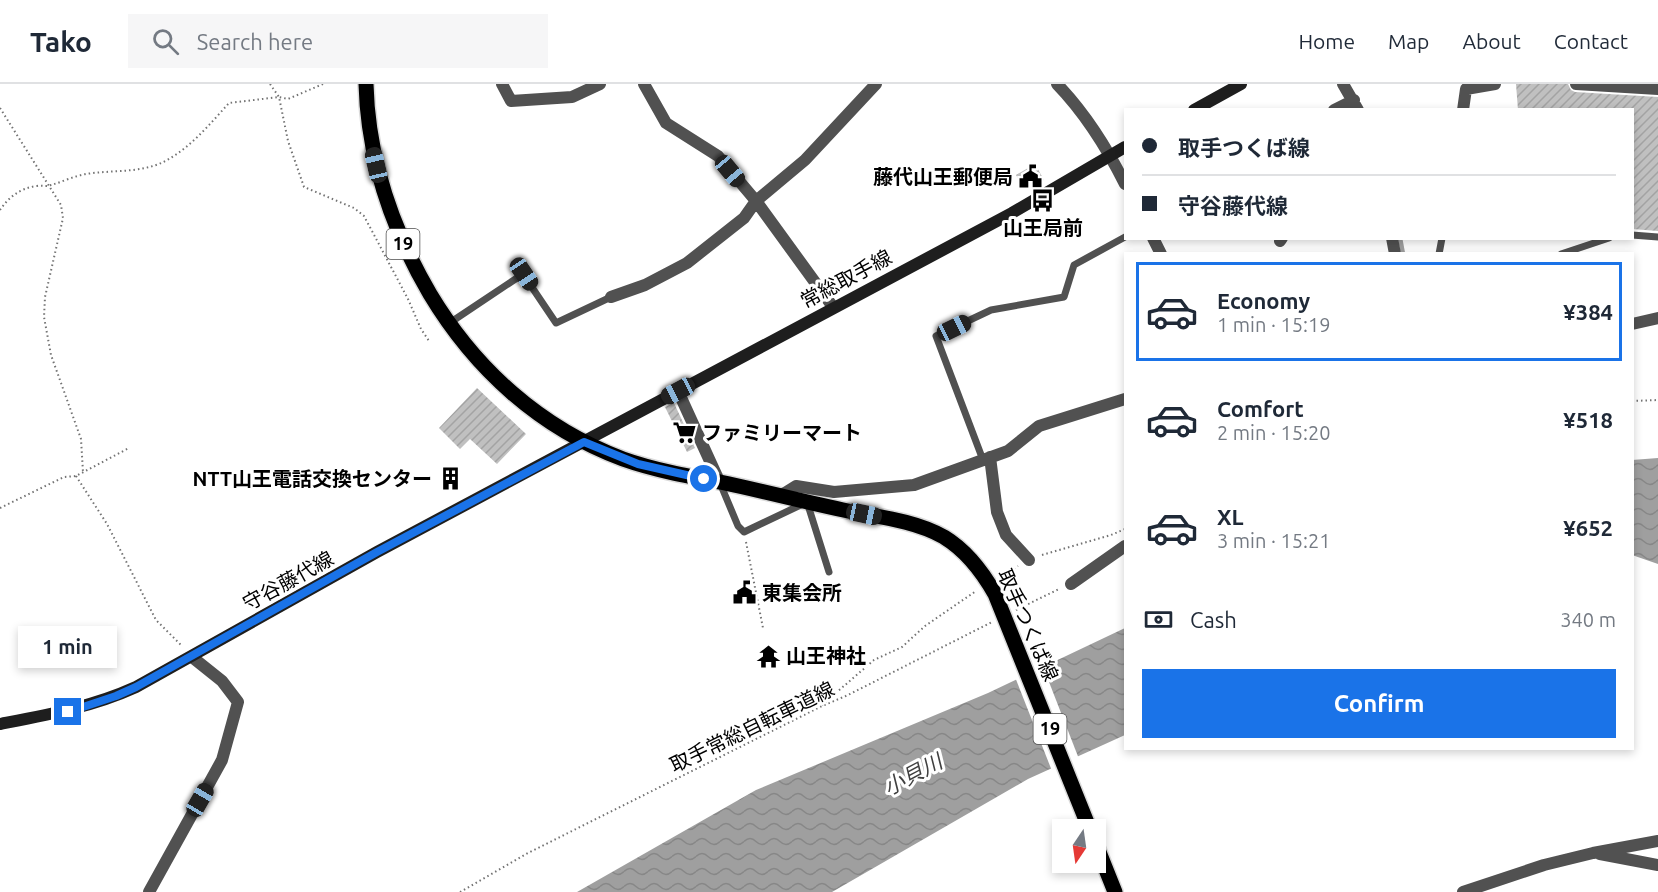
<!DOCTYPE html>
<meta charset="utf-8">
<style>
body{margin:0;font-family:Ubuntu,"Noto Sans JP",sans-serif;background:#f6f6f7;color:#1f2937;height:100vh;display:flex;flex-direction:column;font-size:22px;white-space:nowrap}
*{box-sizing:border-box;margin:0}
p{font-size:20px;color:#747a83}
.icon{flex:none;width:33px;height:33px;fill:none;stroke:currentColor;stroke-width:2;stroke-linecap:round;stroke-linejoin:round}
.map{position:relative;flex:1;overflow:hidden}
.side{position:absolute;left:1124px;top:168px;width:510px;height:498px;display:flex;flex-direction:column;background:#fff;border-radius:0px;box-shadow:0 3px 9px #0003}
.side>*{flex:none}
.hud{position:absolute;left:1124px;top:24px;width:510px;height:132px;border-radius:0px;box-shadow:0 3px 9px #0003;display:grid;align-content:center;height:132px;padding:0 18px;background:#fff}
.needle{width:39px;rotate:193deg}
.controls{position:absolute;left:1052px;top:735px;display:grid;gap:12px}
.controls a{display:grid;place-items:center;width:54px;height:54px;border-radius:0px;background:#fff;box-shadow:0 3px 9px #0003;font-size:30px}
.end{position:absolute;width:27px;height:27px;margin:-14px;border:8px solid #1a73e8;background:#fff;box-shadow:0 0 0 3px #fff}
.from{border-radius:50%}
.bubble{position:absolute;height:42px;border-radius:0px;background:#fff;box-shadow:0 3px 9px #0003;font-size:20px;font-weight:700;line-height:42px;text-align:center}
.car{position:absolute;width:18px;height:36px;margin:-18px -9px;border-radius:8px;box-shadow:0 0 4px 2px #0007;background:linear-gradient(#222 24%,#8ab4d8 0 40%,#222 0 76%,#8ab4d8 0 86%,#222 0)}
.hud b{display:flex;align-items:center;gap:21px;height:57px;font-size:22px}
.hud b+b{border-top:2px solid #e0e1e3}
.hud i{width:15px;height:15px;background:#1f2937}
ul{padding:10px 0 0;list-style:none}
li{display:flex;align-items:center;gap:18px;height:99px;margin:0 12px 9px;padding:0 6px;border:3px solid transparent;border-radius:0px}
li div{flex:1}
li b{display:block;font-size:22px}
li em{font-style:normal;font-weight:700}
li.on{border-color:#1a73e8}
li>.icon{width:54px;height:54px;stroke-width:1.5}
.pay{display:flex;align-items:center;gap:15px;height:66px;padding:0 18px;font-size:22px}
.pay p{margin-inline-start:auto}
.cta{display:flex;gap:12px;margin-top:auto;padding:12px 18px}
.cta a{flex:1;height:69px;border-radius:0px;background:#1a73e8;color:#fff;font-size:24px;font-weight:700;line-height:69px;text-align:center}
header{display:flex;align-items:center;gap:36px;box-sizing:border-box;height:84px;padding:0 30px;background:#fff;border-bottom:2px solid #e0e1e3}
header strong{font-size:28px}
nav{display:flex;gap:33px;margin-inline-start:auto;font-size:21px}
.search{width:420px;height:54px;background:#f6f6f7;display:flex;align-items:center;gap:15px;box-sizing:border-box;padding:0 21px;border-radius:0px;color:#747a83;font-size:22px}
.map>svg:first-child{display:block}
.water{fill:url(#water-waves)}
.pier{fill:#fff}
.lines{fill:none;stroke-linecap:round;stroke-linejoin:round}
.stream{stroke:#9f9f9f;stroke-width:4.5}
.building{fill:url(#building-hatch)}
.primary-casing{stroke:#dbdbdb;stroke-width:18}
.path{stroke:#737373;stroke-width:2;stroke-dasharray:1.5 3;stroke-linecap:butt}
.lane{stroke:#515151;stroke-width:7}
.street{stroke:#515151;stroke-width:12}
.secondary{stroke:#1e1e1e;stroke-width:12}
.primary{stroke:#000;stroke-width:15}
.route{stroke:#1a73e8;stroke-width:8}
.labels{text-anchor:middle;stroke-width:6;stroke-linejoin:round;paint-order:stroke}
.shield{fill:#fff;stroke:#4c4c4c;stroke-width:1.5}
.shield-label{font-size:18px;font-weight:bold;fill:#000}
.poi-label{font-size:20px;font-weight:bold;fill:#000;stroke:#fff;text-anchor:start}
.street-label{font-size:20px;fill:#000;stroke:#fff}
.water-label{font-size:21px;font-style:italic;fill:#404040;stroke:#fff}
</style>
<header>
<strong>Tako</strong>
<div class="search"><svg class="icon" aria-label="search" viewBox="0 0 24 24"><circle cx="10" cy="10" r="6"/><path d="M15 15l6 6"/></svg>Search here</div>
<nav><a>Home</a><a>Map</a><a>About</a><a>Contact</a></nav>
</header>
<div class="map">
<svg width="1658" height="808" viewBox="0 0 1658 808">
<defs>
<pattern id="water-waves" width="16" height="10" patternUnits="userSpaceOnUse" patternTransform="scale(1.5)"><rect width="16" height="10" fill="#9f9f9f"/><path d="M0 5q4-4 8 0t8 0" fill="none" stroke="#878787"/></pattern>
<pattern id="building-hatch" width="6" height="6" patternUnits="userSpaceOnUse" patternTransform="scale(1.5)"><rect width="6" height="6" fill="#c0c0c0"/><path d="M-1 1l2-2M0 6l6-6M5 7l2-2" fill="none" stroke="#a3a3a3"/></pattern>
</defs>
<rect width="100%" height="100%" fill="#fff"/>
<!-- water -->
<path class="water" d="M1658,374V480L1632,471V376Z
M1125,544V651L1028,695L832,808H577L756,706L988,609Z"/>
<!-- pier -->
<path class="pier" d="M1042,580L1079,675L1052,687L1015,593Z"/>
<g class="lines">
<!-- stream -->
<path class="stream" d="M1400,154L1403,170"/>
</g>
<!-- building -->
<path class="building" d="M1516,0H1568L1571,6L1575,8L1658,13V147L1632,145V26H1518Z
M1035,80L1044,96L1030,105L1027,100L1023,103L1016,91Z
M477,304L526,350L497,380L470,355L460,365L439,344Z
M674,319L695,364L687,368L665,323Z"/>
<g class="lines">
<defs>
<path id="primary" d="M366,0C368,76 392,145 430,210C475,285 540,344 623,375C654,386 687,392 720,398C763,407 805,418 848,427C880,433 916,437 944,453C967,467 982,487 995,510L1090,746
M1095,758L1115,808"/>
</defs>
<!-- primary casing -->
<use href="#primary" class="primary-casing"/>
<!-- path -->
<path class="path" d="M270,0L279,13L288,57L304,103L354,124L364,132L408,215L421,245L429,257
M0,24L61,121L63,134L45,213L44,233L51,271L81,355L83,388
M0,126C9,113 20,104 37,102C42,101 46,103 51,101C62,98 74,92 86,90C111,86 135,89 159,80C187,68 209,41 229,19L279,13L288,15L323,0
M1632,317L1658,316
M76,392L107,440L156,536L182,562
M0,424L64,393L76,392L129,364
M746,458L763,544
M1042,471L1111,451L1125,445
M1010,487L1018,482
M1016,526L1059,505
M822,621L874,576L902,563L925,542L976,507
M460,808L528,769L820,623L848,611L992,538"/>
<!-- lane -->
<path class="lane" d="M1632,151L1658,153
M1439,170L1442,154
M1561,170L1609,154
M448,240L523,190L556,239L611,213
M983,376L936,252L991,226L1064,213L1074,181L1125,153
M720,399L738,442L744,448L807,418L829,488"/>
<!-- street -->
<path class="street" d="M502,0L511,17L572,13L600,0
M644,0L666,39L718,72L756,117L833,223
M1057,0C1085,29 1107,64 1125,100
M1343,0L1358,26
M1576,0L1658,5
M1334,26L1354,16
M1463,26L1466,5L1495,0
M1153,154L1161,170
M1392,154L1395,170
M1280,157L1282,154
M611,213L645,201L687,179L744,134L756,117L805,76L876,0
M1632,240L1658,234
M678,307L720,399
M990,373L997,428L1006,451L1029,476
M780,412L796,402L834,408L914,401L1008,367L1039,342L1125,315
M1071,500L1125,462
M1600,770L1658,781
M149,808L222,676L238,618L222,597L192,573
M1463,808L1544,781L1593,769L1658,757"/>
<!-- secondary -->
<path class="secondary" d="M1194,26L1241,0
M0,640C47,631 92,623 136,603L377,468L1012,129L1125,63"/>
<!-- primary -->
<use href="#primary" class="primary"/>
</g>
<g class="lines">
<!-- route -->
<path class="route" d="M68,628L116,612L136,603L377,468L584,358L638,380L704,395"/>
</g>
<!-- icons -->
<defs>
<symbol id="civic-bare" viewBox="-9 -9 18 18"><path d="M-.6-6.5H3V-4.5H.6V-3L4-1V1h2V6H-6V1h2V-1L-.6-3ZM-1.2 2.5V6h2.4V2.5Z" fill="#000" stroke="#fff" stroke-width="2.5" paint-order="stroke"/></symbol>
<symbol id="bus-bare" viewBox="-9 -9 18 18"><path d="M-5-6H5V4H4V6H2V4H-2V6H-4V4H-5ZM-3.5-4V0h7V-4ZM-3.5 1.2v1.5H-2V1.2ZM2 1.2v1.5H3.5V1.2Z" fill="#000" stroke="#fff" stroke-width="2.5" paint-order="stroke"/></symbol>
<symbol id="supermarket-bare" viewBox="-9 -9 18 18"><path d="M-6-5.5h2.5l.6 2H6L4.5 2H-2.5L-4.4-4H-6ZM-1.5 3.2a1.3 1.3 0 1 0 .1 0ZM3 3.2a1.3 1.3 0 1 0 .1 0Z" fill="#000" stroke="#fff" stroke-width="2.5" paint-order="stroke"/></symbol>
<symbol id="building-bare" viewBox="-9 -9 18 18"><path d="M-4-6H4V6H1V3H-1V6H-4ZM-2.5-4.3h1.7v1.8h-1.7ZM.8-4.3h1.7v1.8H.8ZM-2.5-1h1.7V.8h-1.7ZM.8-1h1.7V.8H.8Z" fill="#000" stroke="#fff" stroke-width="2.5" paint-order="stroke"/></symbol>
<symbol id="temple-bare" viewBox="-9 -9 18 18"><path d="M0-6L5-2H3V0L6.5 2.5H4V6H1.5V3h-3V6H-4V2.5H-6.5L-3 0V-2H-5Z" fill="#000" stroke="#fff" stroke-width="2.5" paint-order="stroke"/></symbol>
</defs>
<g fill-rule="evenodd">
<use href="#civic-bare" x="1014" y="76" width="33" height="33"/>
<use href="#bus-bare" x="1026" y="100" width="33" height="33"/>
<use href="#supermarket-bare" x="668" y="332" width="33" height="33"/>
<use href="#building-bare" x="434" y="378" width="33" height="33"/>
<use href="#civic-bare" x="728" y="492" width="33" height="33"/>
<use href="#temple-bare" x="752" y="556" width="33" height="33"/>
</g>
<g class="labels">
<!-- shield labels -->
<g class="shield">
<rect x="386.5" y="145" width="33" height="30" rx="4.5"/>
<rect x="1033.5" y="630" width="33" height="30" rx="4.5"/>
</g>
<g class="shield-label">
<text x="403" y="166">19</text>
<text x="1050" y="651">19</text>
</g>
<!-- poi labels -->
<g class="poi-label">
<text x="1013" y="100" text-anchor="end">藤代山王郵便局</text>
<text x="1043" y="151" text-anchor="middle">山王局前</text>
<text x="702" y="356">ファミリーマート</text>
<text x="432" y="402" text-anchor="end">NTT山王電話交換センター</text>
<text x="762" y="516">東集会所</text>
<text x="786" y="579">山王神社</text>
</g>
<!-- street labels -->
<g class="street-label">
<text transform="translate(846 195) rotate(-28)" y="7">常総取手線</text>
<text transform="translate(288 497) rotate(-29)" y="7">守谷藤代線</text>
<text transform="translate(1028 541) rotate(66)" y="7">取手つくば線</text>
<text transform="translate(752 643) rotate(-26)" y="7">取手常総自転車道線</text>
</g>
<!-- water labels -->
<g class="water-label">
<text transform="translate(913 691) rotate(-28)" y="7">小貝川</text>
</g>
</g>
</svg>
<div class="controls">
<a><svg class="needle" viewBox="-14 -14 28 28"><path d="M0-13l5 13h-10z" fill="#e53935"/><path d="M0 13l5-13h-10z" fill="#747a83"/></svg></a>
</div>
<i class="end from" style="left:704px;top:395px"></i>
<i class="end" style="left:68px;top:628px"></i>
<div class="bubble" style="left:18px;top:542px;width:99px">1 min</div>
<i class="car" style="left:376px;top:81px;rotate:347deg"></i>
<i class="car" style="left:730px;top:87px;rotate:140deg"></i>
<i class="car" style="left:524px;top:190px;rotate:146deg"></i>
<i class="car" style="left:954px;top:244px;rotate:64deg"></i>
<i class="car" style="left:678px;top:307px;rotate:242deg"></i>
<i class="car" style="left:864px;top:430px;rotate:102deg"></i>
<i class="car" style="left:200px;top:716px;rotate:30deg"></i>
<div class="hud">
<b><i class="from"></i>取手つくば線</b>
<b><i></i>守谷藤代線</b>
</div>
<section class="side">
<ul>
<li class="on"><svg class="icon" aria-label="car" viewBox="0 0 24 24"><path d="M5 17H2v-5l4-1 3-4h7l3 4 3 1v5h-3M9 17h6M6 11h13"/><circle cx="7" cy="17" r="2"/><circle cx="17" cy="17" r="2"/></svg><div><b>Economy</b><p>1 min · 15:19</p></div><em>¥384</em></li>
<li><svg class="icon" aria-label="car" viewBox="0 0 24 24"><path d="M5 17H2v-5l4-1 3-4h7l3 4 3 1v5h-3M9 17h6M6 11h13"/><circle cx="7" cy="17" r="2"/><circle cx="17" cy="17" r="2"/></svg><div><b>Comfort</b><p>2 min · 15:20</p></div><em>¥518</em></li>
<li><svg class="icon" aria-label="car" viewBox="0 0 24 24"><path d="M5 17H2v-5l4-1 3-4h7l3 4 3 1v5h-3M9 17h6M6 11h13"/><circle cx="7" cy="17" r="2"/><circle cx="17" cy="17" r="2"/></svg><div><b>XL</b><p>3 min · 15:21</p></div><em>¥652</em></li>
</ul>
<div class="pay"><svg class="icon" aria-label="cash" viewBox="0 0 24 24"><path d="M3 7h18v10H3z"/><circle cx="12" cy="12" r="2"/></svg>Cash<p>340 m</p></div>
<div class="cta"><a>Confirm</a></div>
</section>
</div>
